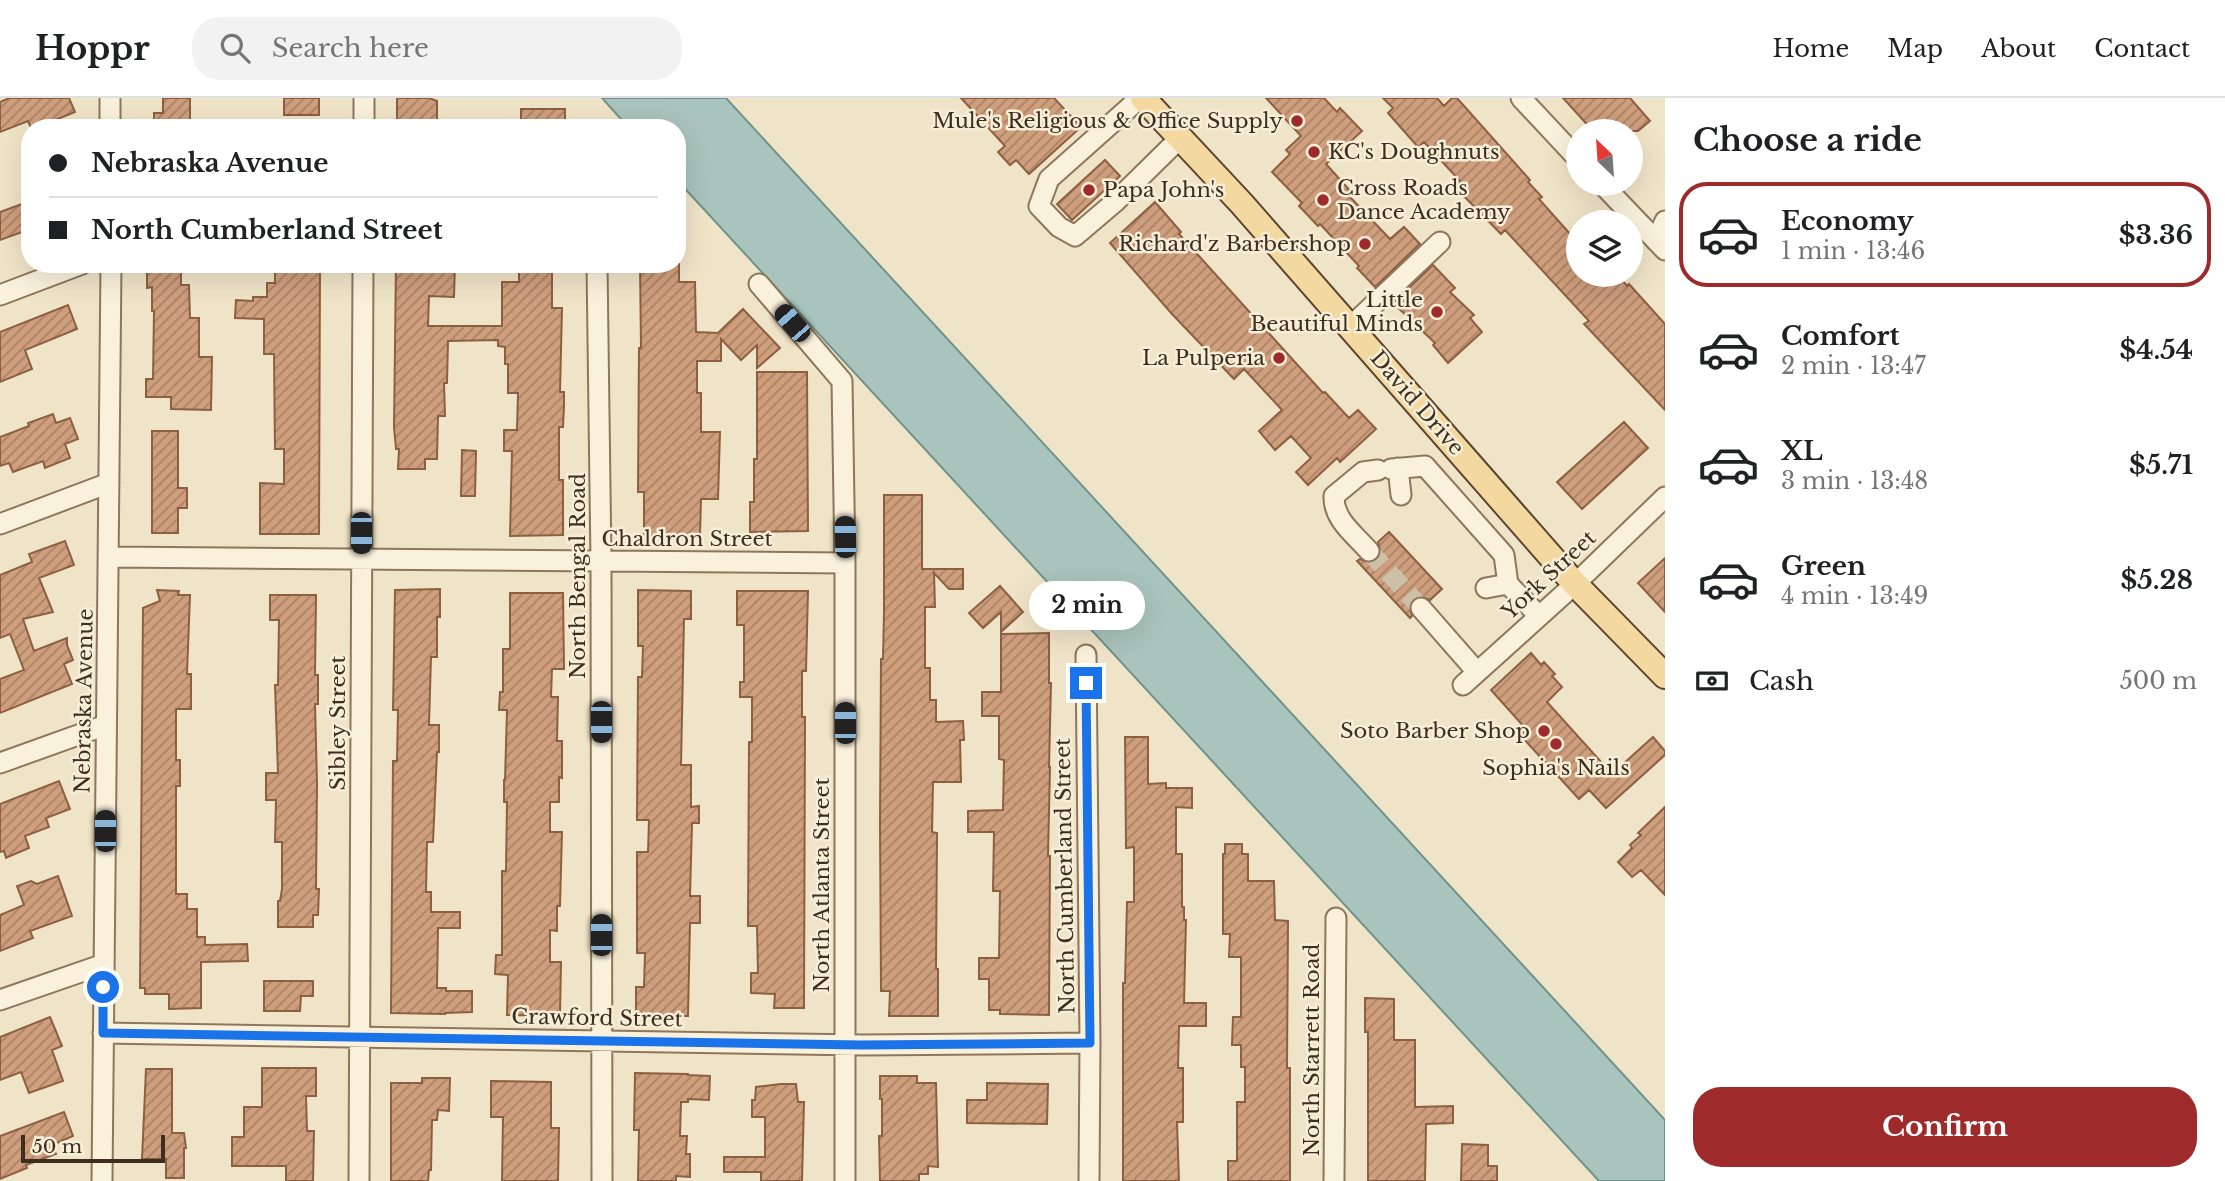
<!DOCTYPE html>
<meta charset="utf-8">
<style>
body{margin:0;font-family:"Libre Baskerville",serif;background:#f2f2f2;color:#202124;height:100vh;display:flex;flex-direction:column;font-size:26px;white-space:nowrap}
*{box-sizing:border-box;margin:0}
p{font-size:23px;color:#757577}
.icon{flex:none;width:38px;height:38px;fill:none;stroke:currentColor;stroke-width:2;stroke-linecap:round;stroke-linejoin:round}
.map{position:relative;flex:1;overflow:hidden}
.side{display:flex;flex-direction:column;background:#fff;width:560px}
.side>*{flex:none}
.top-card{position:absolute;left:21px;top:21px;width:665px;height:154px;border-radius:28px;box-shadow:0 7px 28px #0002;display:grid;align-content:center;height:154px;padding:0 28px;background:#fff}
.needle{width:46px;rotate:335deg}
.buttons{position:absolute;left:1566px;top:21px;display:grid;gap:14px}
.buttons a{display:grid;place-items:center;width:77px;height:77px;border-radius:50%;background:#fff;box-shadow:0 7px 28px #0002;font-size:35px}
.scale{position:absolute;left:21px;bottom:18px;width:144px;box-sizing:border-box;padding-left:7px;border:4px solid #3d2e20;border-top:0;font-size:19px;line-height:24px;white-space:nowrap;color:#3d2e20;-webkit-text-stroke:5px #f7eed8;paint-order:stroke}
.end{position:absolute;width:32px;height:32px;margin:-16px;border:9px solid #1a73e8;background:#fff;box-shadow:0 0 0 4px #fff}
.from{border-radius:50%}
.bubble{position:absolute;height:49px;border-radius:24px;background:#fff;box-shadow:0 7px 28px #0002;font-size:23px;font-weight:700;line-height:49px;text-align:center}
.car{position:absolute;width:21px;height:42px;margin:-21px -10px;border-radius:9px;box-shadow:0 0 5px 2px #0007;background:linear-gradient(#222 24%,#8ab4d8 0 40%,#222 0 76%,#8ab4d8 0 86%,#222 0)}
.top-card b{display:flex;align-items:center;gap:24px;height:66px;font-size:26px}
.top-card b+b{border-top:2px solid #e0e0e0}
.top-card i{width:18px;height:18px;background:#202124}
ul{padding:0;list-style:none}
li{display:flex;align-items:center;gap:21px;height:105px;margin:0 14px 10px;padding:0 14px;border:4px solid transparent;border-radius:28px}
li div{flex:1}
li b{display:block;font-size:26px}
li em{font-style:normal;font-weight:700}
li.active{border-color:#9e2a2b}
li>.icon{width:63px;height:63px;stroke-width:1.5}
h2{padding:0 28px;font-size:32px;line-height:84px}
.pay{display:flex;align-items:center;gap:18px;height:77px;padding:0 28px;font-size:26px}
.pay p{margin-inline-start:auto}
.cta{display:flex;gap:14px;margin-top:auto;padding:14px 28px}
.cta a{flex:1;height:80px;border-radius:28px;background:#9e2a2b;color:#fff;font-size:28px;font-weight:700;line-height:80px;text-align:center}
header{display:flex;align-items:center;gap:42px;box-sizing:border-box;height:98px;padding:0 35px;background:#fff;border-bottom:2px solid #e0e0e0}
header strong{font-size:33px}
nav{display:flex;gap:38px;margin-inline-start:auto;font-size:24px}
.search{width:490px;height:63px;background:#f2f2f2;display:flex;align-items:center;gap:18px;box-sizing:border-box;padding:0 24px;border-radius:28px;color:#757577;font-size:26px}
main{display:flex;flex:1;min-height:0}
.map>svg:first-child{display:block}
.water{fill:#a9c4bc;stroke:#6f938a;stroke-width:2}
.building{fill:url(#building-hatch);stroke:#8d5f41;stroke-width:2}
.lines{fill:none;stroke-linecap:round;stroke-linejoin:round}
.minor-tunnel{stroke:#ccc0a6;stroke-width:19;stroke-dasharray:19 10;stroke-linecap:butt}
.minor-casing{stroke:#8d765c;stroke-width:23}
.major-casing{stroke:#5b4430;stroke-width:28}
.minor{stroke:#faf1dc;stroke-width:19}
.major{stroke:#f3d9a0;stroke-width:24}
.route{stroke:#1a73e8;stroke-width:9}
.poi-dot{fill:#9e2a2b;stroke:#f7eed8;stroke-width:2.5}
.labels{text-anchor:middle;stroke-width:5;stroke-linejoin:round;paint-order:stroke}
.poi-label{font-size:21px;fill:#3d2e20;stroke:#f7eed8;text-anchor:end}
.street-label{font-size:21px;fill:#3d2e20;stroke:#f7eed8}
</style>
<header>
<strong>Hoppr</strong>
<div class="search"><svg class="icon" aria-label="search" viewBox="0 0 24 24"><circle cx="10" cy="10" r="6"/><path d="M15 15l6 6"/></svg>Search here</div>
<nav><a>Home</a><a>Map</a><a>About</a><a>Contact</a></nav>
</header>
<main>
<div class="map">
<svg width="1665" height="1083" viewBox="0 0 1665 1083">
<defs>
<pattern id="building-hatch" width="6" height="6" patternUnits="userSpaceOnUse" patternTransform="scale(1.75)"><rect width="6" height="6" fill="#cf9f7d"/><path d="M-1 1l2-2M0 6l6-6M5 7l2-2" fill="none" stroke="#a98266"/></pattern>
</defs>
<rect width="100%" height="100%" fill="#f0e4c8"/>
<!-- water -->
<path class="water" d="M602,0H726L1665,1022V1083H1599L677,82V30H629Z"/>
<!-- building -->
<path class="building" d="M9,0H69L75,14L36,30H31L28,23L0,34V4Z
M163,0H190V30H154V15H163Z
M284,0H319V17H284Z
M397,0H429L437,3V23H397Z
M961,0H1054L1081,29L1029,76L1016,62L1010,67L998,54L1005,48Z
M1266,0H1324L1337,14L1340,10L1362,33L1326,66L1353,96L1350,99L1390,141L1404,129L1420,146L1375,189L1357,170L1359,168L1320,126L1318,128L1299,108L1302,105L1272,74L1290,56L1286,52L1301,38Z
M1383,0H1437L1444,8L1452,0H1457L1530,82L1528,84L1542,99L1539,101L1578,145V177H1618L1627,188L1629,186L1665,226V312L1584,226L1589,223L1505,132L1501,136L1454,88L1460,83L1424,44L1418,49L1388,15L1393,10Z
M1563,0H1630L1650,23L1638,33H1593Z
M521,11H565V26H561V30H521Z
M1105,62L1120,78L1072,122L1057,106Z
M30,103V131L0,142V114Z
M1155,104L1181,134L1179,136L1323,295L1325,294L1349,320L1358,312L1376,331L1340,364L1337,360L1308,387L1296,374L1311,360L1291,338L1275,352L1259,333L1282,312L1244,271L1234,281L1172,216L1110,145Z
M147,166H181V187H189L190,220H199V259H212L211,312L171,311V299H146V281H153L154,213H152V189L147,190Z
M275,166H320L319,436H260V385L284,386V351H275L274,256H264V221L235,220L236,202L253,203V199H267V185H275Z
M396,166H455L454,199L429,198L428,228H502V184H519V166H552V210H562L560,294H564V308L563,329H559V382H563V437L510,438L512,353H504V332H517L518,295H508V266H505V249L498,248V242L448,243L447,285H444L445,318H438L437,361H425V371H398L399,351H396L394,329Z
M640,166H679V184H695L696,234L718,235L743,211L780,250L757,270V247L741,262L721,241V263H697V295H701V334H720L718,401H701L700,437H644V394H638L639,250H641Z
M1433,167L1455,190L1450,194L1474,217L1470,220L1482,234L1448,265L1433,247L1435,245L1393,205Z
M68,207L77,231L25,252L32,271L0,284V234Z
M757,274H807L808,433L750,434V404H754V361H757Z
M53,316L56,325L70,320L78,341L65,346L70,360L45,370L43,363L13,374L9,365L0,368V339L29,328L28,325Z
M1624,324L1648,350L1582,411L1557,384Z
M152,333H178V390H187V410H178V435H152Z
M462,352L476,353L475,398H461Z
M884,397H922V471H963V491H949L934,475L935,509H925V570H930V602H936V624L963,623L964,642H960L961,684H933L932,734L937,735L936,871H938V918H889L890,893H881L880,726L881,561H883L884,514Z
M1389,434L1442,491L1430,502L1419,498L1412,501L1409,507L1412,518L1410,520L1357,463L1360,461L1371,465L1377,462L1381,456L1378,444Z
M65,443L74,467L39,480L53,514L23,521L34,553L67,540V547L73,562L64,566L72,586L0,615V581L24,572L10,536L0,540V477L32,464L29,456Z
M1665,460V514L1638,485Z
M1000,488L1023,514L1001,534V514L983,530L969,515Z
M440,491V519H437V559H431L429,627H439V654H437L433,744H427L426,794H431V814H460V830H438L437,890H446V893H472V914L445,915V916L391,915L393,663H397L398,612H393L395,492Z
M157,492L179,493L178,497H190L187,576H191V611H176V662H180V688H176V796H187V811H197V839H205V847L247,846L248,863L201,864V910L169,911V896H145V890H140L143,510L160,503Z
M638,492L691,493V521H684L681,667H691V709L699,708V725H692L690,798H700V825H690L688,918H636V889H644L645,855H637V754H648L649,722H637L638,579H642L643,548H638Z
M737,493H808L806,573H802V619H805L804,910H774L775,896L751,895V875H758L757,828H748L749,644H752V599H740V584H744V527H737Z
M510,495H563L564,571H552L551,599H558L557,643H562V680L559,679V704H550V734H562L560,808H557V833L550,832V864H561L560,918L507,917L508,877L495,876L496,857H502V773H506L507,704H504V682H505L507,612H499L500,594H503V551H510Z
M270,497H316L315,577H318V606H315L317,685L316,791H319L318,817H313V829H278V803H280L282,791V744H275L276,702H266V675H278L275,587H278L279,522H270Z
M1049,535V585H1051L1049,669H1050L1048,758H1050L1049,917L1000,916V912H989V881H979V860H999L1000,793H993L994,734H968V713L1003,712L1004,662L999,661V618H982V594H1001V536Z
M1531,555L1541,567L1544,564L1555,576L1552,578L1562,589L1547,604L1612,676L1653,639L1665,653V657L1606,710L1589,692L1579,701L1520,637L1527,632L1491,592Z
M1125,639H1148V686L1166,685V690H1192V710L1176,709V756H1182V809H1184V822H1186L1184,905H1206V928H1179L1178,970H1183V1024H1177L1179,1083H1123V885H1125L1127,804H1134V749L1126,750Z
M59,683L70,711L46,720L49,729L25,738L29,750L6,760L4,753L0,754V706Z
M1665,709V797L1641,772L1632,779L1618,764L1632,750L1630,747L1641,737L1638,735Z
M1225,746H1242V756H1248V783H1274L1275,822L1288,823L1287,970H1290V1083H1228V1063H1237V1004H1245V969H1241V947H1232L1233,919H1241V859H1229L1230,836H1223V756H1225Z
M58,778L72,818L30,833L33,840L0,853V817L24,807L17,788L31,783L37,786Z
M264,883H313V898H301L300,913H264Z
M1365,900L1394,901V942H1415V1009L1453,1008V1025L1426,1026L1425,1083H1368V934H1365Z
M50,919L62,948L52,952L63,983L29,995L21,974L0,982V939Z
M262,970H316V998H306L307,1033H314L313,1083H286V1068H232V1039H244V1009H262Z
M146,971H172V1035H184L186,1050H184V1080H166V1061H142Z
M635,975L688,976V977L710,978L709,1002L688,1001V1004H681L680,1038H687L686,1056H690V1079L676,1078V1083H638L639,1032H634Z
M880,978H917V985H936L938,1069L928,1068V1076H919V1083H880L879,1038H882V1001H880Z
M422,980H450L449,1013L438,1012L437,1022H432L431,1072H429L428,1083H391V985H422Z
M491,983L551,984V1030H559L558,1083H502L503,1019H491Z
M987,985L1048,986L1047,1026L967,1025V1002H987Z
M781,986H796L798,1004H804L802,1083H761V1074H724V1059H765V1019H752V1002H755L756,989Z
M64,1014L73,1038L52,1047L56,1056L26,1067L27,1070L0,1081V1038Z
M1462,1046L1488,1047V1068H1497V1083H1461Z"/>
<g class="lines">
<!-- minor-tunnel -->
<path class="minor-tunnel" d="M1369,453L1421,510"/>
<defs>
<path id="minor" d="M110,0V30
M1140,0L1049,81L1039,108L1059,129L1075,138L1115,104L1180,40
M1521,0L1578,61
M364,30V0
M1602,86L1665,152
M1656,143L1665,123
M597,166L601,464L602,1083
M759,186L842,283L845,465V1083
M0,197L82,166
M1350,229L1440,144
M1398,370L1401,397
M1391,371L1425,368L1504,457L1508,486L1539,518
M0,426L109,385
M1369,453C1354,436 1333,421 1334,398L1363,374L1378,372
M109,459L845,465
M1486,490L1508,486
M1421,510L1477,574
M1086,557L1090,945L1089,1083
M1463,587L1575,486L1665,399
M0,665L106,627
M0,902L104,866
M103,935L862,947L1090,945
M102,1083L111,166
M359,1083L363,166
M1334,1083L1336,820"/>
<path id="major" d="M1143,0L1242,106L1575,486L1665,578"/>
</defs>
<!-- minor casing -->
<use href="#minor" class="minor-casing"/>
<!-- major casing -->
<use href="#major" class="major-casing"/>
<!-- minor -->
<use href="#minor" class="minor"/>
<!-- major -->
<use href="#major" class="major"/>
</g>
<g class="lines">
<!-- route -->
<path class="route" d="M103,889V935L862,947L1090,945L1086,585"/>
</g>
<!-- markers -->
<g class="poi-dot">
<circle cx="1297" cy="23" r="7"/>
<circle cx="1314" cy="54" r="7"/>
<circle cx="1089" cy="92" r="7"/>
<circle cx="1323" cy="102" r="7"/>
<circle cx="1365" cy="146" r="7"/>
<circle cx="1437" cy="214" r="7"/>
<circle cx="1279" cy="260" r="7"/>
<circle cx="1544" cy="633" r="7"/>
<circle cx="1556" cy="646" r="7"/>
</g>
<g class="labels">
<!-- poi labels -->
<g class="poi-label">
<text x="1283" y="30">Mule's Religious &amp; Office Supply</text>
<text x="1328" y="61" text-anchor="start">KC's Doughnuts</text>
<text x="1337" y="97" text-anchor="start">Cross Roads<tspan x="1337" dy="24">Dance Academy</tspan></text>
<text x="1103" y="99" text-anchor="start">Papa John's</text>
<text x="1351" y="153">Richard'z Barbershop</text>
<text x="1423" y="209">Little<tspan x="1423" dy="24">Beautiful Minds</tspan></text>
<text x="1265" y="267">La Pulperia</text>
<text x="1530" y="640">Soto Barber Shop</text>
<text x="1556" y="677" text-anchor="middle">Sophia's Nails</text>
</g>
<!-- street labels -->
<g class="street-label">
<text transform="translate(1417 305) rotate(49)" y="7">David Drive</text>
<text x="687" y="448">Chaldron Street</text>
<text transform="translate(1549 477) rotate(-43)" y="7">York Street</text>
<text transform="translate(578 478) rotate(-90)" y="7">North Bengal Road</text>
<text transform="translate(84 603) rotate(-89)" y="7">Nebraska Avenue</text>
<text transform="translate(338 625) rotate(-90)" y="7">Sibley Street</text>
<text transform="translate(1065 778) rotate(-91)" y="7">North Cumberland Street</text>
<text transform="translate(822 787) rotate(-90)" y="7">North Atlanta Street</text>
<text transform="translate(597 920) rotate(1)" y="7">Crawford Street</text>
<text transform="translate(1312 952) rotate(-90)" y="7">North Starrett Road</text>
</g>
</g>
</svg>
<div class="buttons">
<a><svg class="needle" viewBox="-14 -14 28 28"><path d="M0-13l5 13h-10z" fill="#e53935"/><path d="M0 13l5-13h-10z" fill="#757577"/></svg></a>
<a><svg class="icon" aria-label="layers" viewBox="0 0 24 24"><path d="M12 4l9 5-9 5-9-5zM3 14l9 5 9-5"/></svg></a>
</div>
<div class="scale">50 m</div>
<i class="end from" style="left:103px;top:889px"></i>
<i class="end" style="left:1086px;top:585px"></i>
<div class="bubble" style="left:1029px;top:483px;width:116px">2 min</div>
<i class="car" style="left:792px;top:225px;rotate:319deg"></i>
<i class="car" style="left:361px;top:435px;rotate:180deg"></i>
<i class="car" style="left:845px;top:439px;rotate:359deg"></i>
<i class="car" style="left:601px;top:624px;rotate:180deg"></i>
<i class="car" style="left:845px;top:625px;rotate:0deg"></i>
<i class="car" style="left:105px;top:733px;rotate:0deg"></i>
<i class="car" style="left:601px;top:837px;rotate:0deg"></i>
<div class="top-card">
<b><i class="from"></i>Nebraska Avenue</b>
<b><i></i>North Cumberland Street</b>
</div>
</div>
<section class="side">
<h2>Choose a ride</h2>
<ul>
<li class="active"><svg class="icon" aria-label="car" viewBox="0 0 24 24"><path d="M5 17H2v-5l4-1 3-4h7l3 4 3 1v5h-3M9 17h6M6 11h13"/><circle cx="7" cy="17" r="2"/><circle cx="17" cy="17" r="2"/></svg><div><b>Economy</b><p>1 min · 13:46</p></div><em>$3.36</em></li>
<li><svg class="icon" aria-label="car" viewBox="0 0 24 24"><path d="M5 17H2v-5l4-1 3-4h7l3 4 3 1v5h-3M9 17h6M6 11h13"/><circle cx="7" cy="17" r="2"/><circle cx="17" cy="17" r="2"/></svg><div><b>Comfort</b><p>2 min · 13:47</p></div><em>$4.54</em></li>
<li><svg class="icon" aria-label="car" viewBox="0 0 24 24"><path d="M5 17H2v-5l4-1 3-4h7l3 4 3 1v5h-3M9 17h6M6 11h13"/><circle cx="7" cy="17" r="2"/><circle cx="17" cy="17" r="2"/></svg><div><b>XL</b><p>3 min · 13:48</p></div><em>$5.71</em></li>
<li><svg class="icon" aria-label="car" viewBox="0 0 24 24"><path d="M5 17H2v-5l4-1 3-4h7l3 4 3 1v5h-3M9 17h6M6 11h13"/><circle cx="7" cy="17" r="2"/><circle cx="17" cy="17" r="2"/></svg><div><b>Green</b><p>4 min · 13:49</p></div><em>$5.28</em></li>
</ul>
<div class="pay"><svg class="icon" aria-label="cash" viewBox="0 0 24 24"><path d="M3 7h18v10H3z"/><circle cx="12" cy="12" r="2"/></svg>Cash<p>500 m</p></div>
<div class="cta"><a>Confirm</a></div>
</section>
</main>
